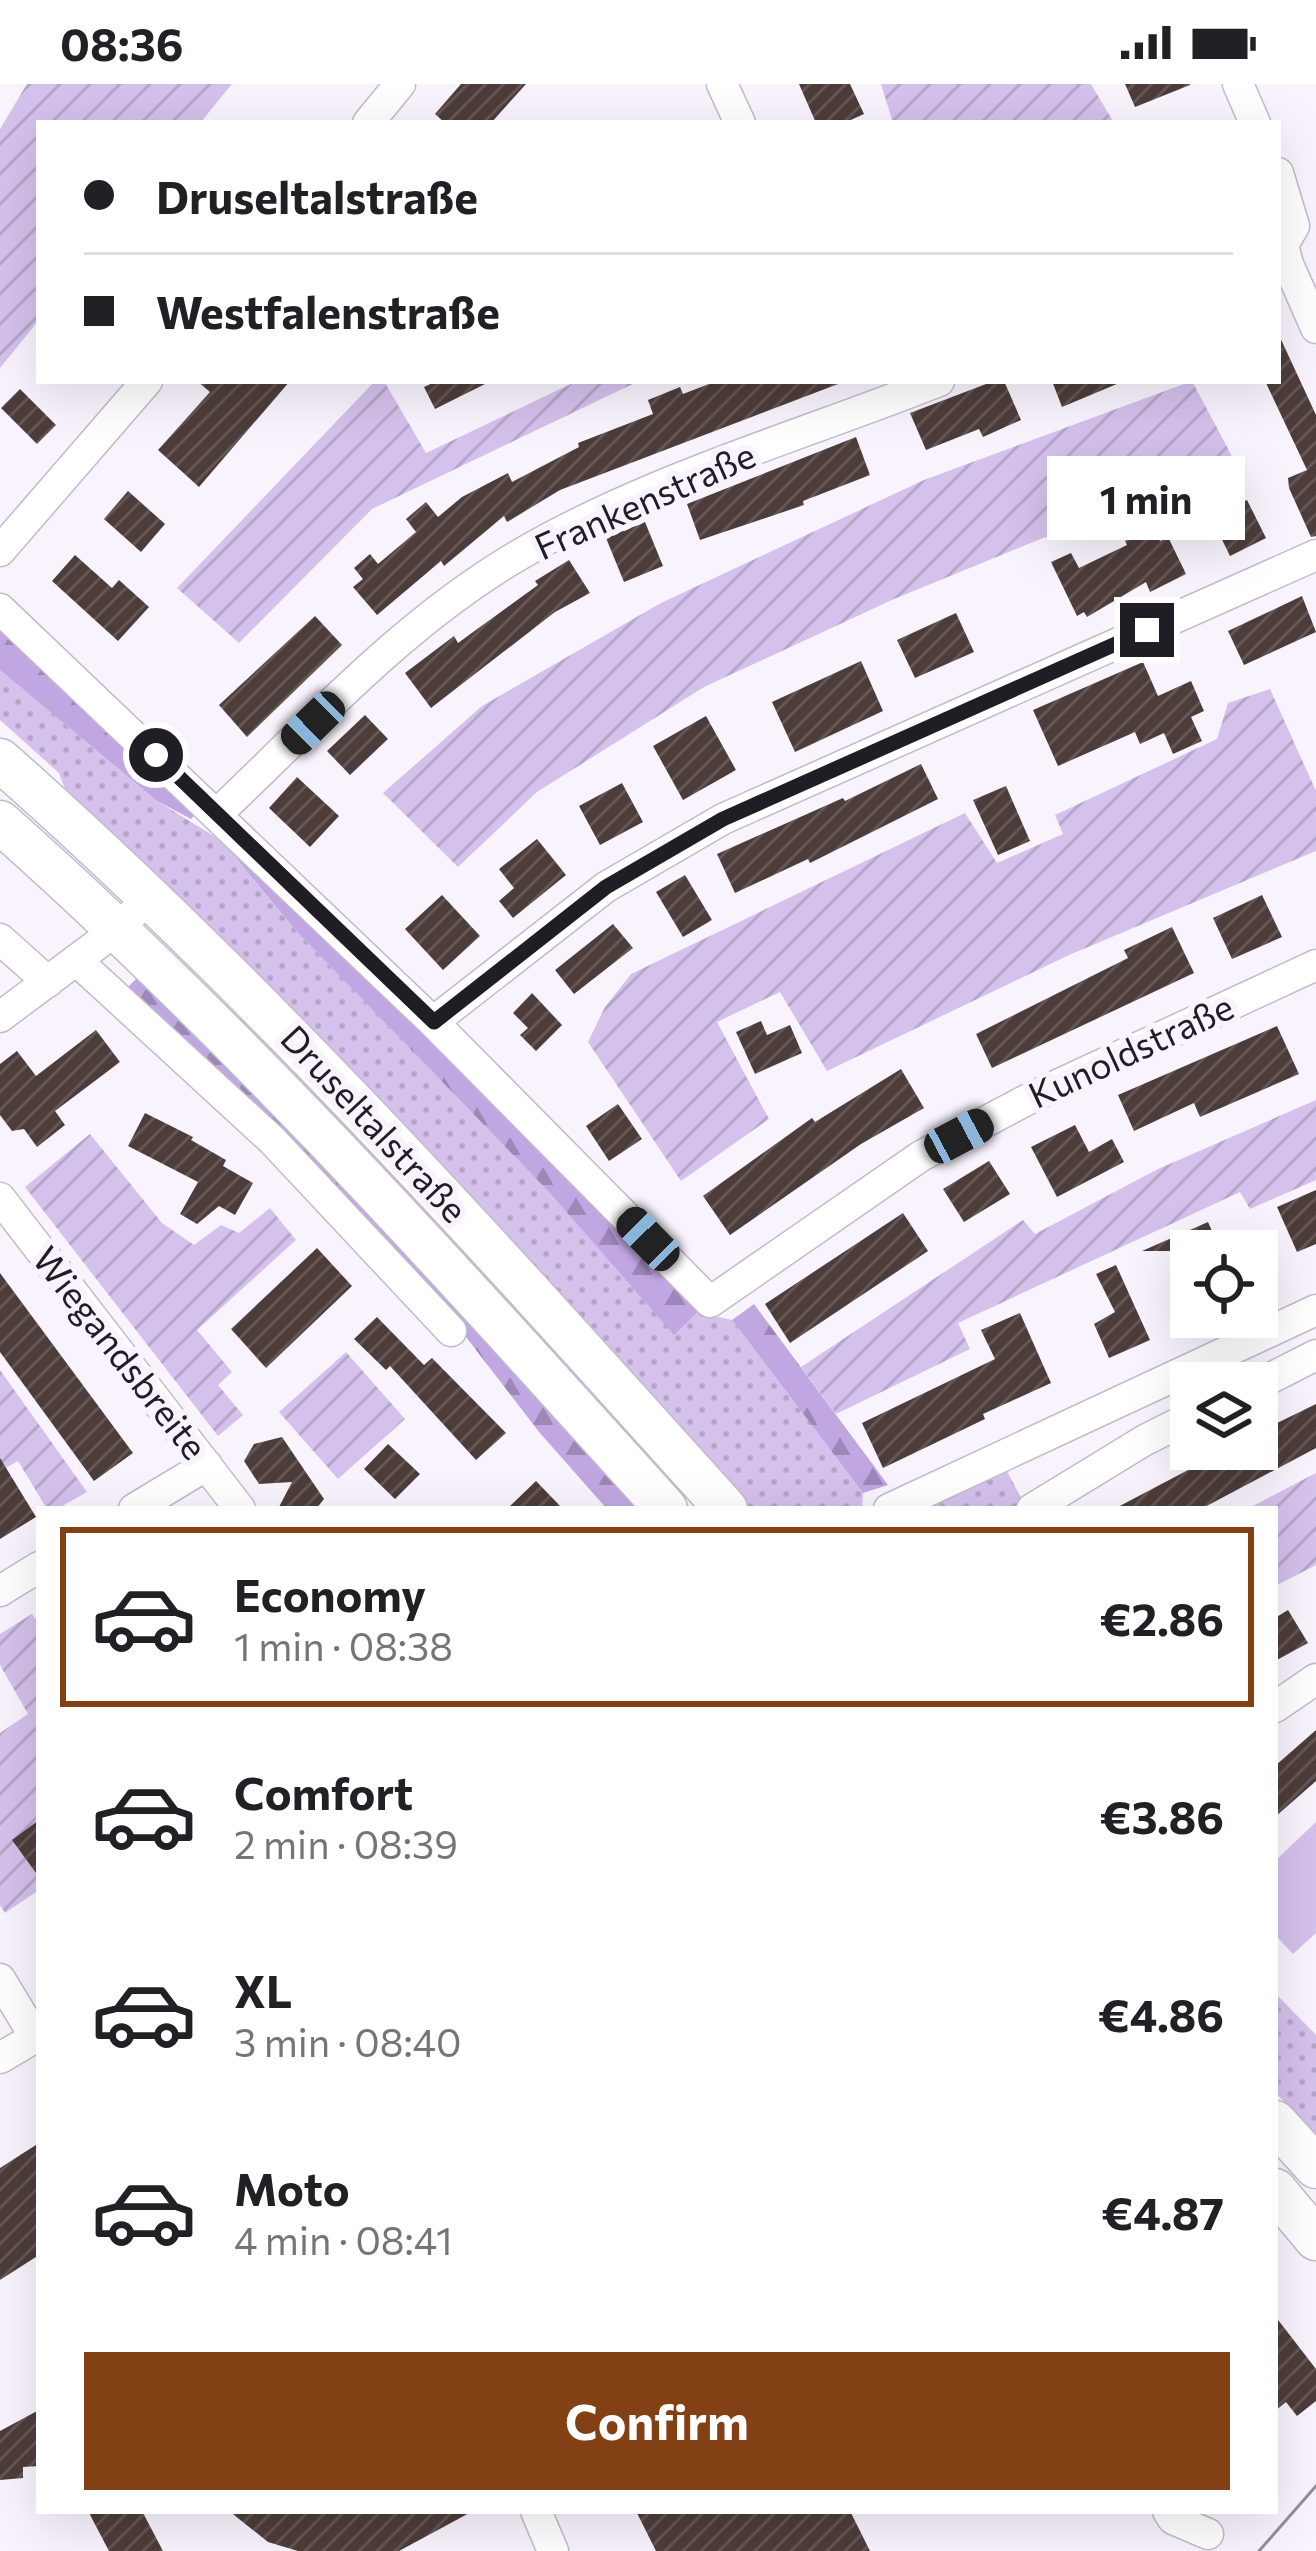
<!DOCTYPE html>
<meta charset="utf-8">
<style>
body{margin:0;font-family:Commissioner,sans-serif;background:#f2f2f2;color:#202124;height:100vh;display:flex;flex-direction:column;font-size:45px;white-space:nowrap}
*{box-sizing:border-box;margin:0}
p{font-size:39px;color:#757577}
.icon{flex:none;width:66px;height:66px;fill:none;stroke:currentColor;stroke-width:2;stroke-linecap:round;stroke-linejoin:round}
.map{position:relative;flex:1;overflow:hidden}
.side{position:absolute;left:36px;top:1422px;width:1242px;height:1008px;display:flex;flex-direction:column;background:#fff;border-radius:0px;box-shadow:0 12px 48px #0002}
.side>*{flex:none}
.guide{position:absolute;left:36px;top:36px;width:1245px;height:264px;border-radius:0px;box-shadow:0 12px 48px #0002;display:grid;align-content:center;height:264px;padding:0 48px;background:#fff}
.controls{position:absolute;left:1170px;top:1146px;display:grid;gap:24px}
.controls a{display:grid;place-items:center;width:108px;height:108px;border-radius:0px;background:#fff;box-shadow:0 12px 48px #0002;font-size:60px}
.end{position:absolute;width:54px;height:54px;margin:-27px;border:15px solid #201e24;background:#fff;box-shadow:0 0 0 6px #fff}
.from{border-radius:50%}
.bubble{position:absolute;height:84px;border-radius:0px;background:#fff;box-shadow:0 12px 48px #0002;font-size:39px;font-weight:700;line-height:84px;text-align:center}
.car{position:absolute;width:36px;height:72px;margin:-36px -18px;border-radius:15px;box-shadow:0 0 9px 3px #0007;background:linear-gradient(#222 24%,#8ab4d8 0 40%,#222 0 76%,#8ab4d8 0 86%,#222 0)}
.guide b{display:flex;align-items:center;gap:42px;height:114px;font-size:45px}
.guide b+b{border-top:3px solid #e0e0e0}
.guide i{width:30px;height:30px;background:#202124}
ul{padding:21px 0 0;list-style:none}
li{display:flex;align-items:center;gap:36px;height:180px;margin:0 24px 18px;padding:0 24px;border:6px solid transparent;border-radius:0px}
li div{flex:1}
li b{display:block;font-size:45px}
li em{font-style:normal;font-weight:700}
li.current{border-color:#844015}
li>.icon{width:108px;height:108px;stroke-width:1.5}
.action{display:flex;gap:24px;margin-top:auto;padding:24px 48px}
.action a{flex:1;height:138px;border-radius:0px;background:#844015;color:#fff;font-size:48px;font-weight:700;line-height:138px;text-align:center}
.status{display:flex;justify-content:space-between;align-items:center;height:84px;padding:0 60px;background:#fff;direction:ltr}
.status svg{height:33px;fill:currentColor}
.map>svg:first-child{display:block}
.grass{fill:url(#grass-dots)}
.forest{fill:url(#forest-firs)}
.garden{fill:url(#garden-furrows)}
.pitch{fill:#d4c1ec}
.building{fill:url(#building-hatch)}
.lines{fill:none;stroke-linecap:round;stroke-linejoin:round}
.street-casing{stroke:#c1bbcb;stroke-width:33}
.secondary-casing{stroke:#c1bbcb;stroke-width:45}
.street{stroke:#fff;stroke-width:30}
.secondary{stroke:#fff;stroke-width:42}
.tram{stroke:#928f97;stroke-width:3}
.route{stroke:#201e24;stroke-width:15}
.labels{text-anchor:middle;stroke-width:12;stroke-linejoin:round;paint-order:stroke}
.street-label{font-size:36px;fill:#201e24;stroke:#f8f3fd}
</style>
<div class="status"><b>08:36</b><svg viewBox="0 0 49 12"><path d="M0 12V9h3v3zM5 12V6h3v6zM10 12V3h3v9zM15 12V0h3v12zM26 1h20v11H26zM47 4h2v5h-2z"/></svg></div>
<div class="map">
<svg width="1316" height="2467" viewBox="0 0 1316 2467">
<defs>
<pattern id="grass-dots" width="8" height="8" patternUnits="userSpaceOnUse" patternTransform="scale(3)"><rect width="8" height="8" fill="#d4c1ec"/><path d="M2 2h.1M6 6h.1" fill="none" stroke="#b6a5ca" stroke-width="1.8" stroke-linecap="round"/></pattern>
<pattern id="forest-firs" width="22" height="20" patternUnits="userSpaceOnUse" patternTransform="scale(3)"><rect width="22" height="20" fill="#c1a7e2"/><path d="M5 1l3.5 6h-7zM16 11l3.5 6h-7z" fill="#9c87b7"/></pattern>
<pattern id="garden-furrows" width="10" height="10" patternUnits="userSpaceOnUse" patternTransform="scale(3)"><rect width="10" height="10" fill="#d4c1ec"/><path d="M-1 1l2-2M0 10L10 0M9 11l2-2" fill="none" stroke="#b6a5ca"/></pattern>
<pattern id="building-hatch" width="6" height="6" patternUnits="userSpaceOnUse" patternTransform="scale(3)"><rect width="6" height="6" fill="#4d3d3a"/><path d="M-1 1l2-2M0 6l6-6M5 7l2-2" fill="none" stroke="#635654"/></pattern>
</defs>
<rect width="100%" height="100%" fill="#f8f3fd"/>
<!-- grass -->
<path class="grass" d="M0,586L157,717L222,757L297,848L548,1107L674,1250L698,1228L732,1236L863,1409L862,1425H748L451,1099L68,713L59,689L0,636Z
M1000,1374L1027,1425H889Z
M1278,1912L1316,1951V2052L1275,2008V1915Z"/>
<!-- forest -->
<path class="forest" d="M0,543L202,723L191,735L157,717L0,586Z
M222,757L432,957L698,1228L674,1251L548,1107L297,848Z
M138,893L424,1186L639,1425H607L539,1348L463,1249L126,905Z
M754,1220L888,1401L863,1409L732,1236Z"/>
<!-- garden -->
<path class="garden" d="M27,0H232L200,39H39V236L0,284V45Z
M881,0H1091L1114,39H893Z
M375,297H384L426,369L577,297H639L372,425L239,559L177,504Z
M1192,297L1234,376L894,515L704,603L537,708L458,783L383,709L482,622L661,519L924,396Z
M1270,605L1316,707V767L1069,871L827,987L780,908L717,938L769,1035L681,1097L588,958L605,923L631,890L965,729L997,779L1063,750L1055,731L1217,655L1228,619Z
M1316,1016V1096L1250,1125L1240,1108L958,1239L970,1265L836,1330L801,1283L1023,1136L1035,1150L1158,1085Z
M90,1050L162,1139L194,1161L221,1141L239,1149L270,1124L296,1156L197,1246L232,1288L218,1301L243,1331L218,1352L25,1103Z
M346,1268L405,1335L338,1395L279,1328Z
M0,1286L87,1408L57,1425H47L18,1377L0,1387Z
M1316,1389V1481L1275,1502V1425H1247Z
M32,1530L39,1540V1806L5,1829L0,1821V1649L28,1630L0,1581V1550Z"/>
<!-- pitch -->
<path class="pitch" d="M1316,1738V1849L1293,1870L1275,1851V1777Z"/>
<!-- building -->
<path class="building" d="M461,0H526L491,39H445L435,30Z
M799,0H850L864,30L844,39H816Z
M1125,0H1190V1L1135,23Z
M1278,249L1316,331V452L1311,453L1289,404L1288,394L1307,386L1265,297H1278Z
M197,297H290L199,403L158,366L210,308Z
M437,297H491L435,325L424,303Z
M717,297L838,300L560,406L507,438L504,432L444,482L441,477L377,531L353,503L363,495L354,484L370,470L378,480L416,448L406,435L426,418L438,433L462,413L508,389L512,398L579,363L578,359L653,330L648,316L680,303L683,310Z
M994,297H1004L1021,336L983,353L979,345L926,366L910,329Z
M1052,297H1124L1062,323Z
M20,305L56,341L37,360L1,324Z
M856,353L870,391L803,417L804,421L700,456L687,420Z
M128,407L165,440L141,468L104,435Z
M1231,410L1237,421L1247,416L1266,454L1230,472L1206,423Z
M645,438L663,482L624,498L606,454Z
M1153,443L1160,457L1168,453L1186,490L1150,508L1146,498L1087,533L1084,528L1077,532L1051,478L1071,469L1079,484L1127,461L1125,457Z
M75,471L112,504L119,496L149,523L118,557L52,497Z
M569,476L590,509L555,528L431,624L405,589L454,552L458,559L538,501L535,497Z
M1302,512L1316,548L1244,581L1228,547Z
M956,529L974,568L915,594L897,556Z
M315,532L342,561L247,653L219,621Z
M861,577L883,627L795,668L772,618Z
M1143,578L1158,612L1191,597L1204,627L1191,633L1202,657L1173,670L1164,649L1140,660L1135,648L1058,682L1033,626Z
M365,631L388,655L350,691L327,667Z
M706,632L736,686L683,716L653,662Z
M921,680L938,715L810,779L808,775L735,809L717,770L843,714L845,717Z
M297,693L339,732L310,763L269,724Z
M622,699L643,738L600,761L579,722Z
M1006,702L1030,757L998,771L973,716Z
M537,755L566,791L513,834L499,817L514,804L499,785Z
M685,791L712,836L683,853L656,808Z
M442,811L480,852L443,886L405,845Z
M1262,811L1282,853L1232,875L1213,834Z
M613,840L633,864L574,910L555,886Z
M1172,843L1194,889L992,984L976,950L1128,874L1124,866Z
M532,909L562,941L536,967L520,951L528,944L513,929Z
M761,937L767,951L790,941L802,969L755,990L736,948Z
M1277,942L1299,990L1200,1033L1194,1019L1134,1047L1118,1011Z
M96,946L120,978L55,1027L65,1041L37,1063L24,1045L12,1047L0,1031V980L17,967L36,992Z
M901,985L924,1024L861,1060L730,1151L703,1112L812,1034L815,1038Z
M618,1020L642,1055L609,1077L586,1042Z
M145,1029L193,1053L191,1056L226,1076L223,1082L253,1099L235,1131L219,1122L197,1140L180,1130L198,1098L128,1062Z
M1075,1041L1089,1068L1112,1055L1124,1078L1057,1113L1031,1063Z
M989,1077L1010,1110L964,1138L943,1105Z
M1316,1106V1160L1297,1168L1277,1123Z
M903,1129L928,1167L790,1259L765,1220Z
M1208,1138L1221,1167H1142Z
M317,1164L352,1202L266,1284L231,1245Z
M1116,1181L1150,1256L1109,1274L1094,1240L1115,1228L1096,1190Z
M0,1189L133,1369L94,1397L0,1268Z
M1020,1229L1051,1299L983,1330L985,1335L883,1384L862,1339L995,1275L981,1246Z
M377,1233L424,1281L432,1274L506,1349L476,1376L390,1282L386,1286L354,1255Z
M1316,1320V1364L1201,1425H1114L1228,1365H1257V1349Z
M282,1353L324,1415L316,1425H278L292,1398L259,1400L244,1377L254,1360Z
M388,1360L420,1390L395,1415L364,1385Z
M0,1374L36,1433L0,1455Z
M536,1397L563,1425H507Z
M1288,1526L1308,1559L1275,1577V1534Z
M1316,1646V1697L1275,1733V1682Z
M39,1736V1793L12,1756Z
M39,2059V2171L0,2196V2084Z
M1275,2232L1316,2285V2317L1297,2332L1286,2318L1275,2327Z
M39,2326V2382L23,2383V2394L0,2396V2347Z
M88,2427H142L163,2467H109Z
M229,2427H473L399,2467H298L268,2458Z
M636,2427H850L870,2467H656Z"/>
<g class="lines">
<defs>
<path id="street" d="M722,0L740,39
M1238,0L1255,39
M368,39L400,0
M1278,89L1294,142L1283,161L1288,180L1316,244
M0,467L147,297
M0,525L433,938L710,1218L921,1072L1036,1011L1316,881
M218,729C311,641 399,544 509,477C639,398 798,353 939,297
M0,855L48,898
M76,876L272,1056L451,1247
M0,933L99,859L152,813
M433,938L606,803L723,735L1316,471
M0,1114L240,1425
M1257,1301L1316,1271
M134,1425L207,1381
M889,1425L1316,1226
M1032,1425L1145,1356L1191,1333
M0,1507L39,1483
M1275,1623L1316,1595
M0,1895L35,1953
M0,1974L39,1951
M536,2427L553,2467
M1168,2427L1173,2435L1208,2450"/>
<path id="secondary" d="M0,676C262,907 493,1166 726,1425
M0,738C239,950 452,1188 666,1425
M1275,2038L1316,2083
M1275,2106L1316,2155"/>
</defs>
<!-- street casing -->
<use href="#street" class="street-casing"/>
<!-- secondary casing -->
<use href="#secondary" class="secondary-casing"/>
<!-- street -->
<use href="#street" class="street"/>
<!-- secondary -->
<use href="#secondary" class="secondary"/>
<!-- tram -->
<path class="tram" d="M1259,2467L1316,2402"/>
</g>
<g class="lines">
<!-- route -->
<path class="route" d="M156,671L434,938L606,803L723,735L1147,546"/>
</g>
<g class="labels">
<!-- street labels -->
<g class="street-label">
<text transform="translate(645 417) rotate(-24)" y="13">Frankenstraße</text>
<text transform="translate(1131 967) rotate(-25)" y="13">Kunoldstraße</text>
<text transform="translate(374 1040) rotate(47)" y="13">Druseltalstraße</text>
<text transform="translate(120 1269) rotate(52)" y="13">Wiegandsbreite</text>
</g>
</g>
</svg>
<div class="controls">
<a><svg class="icon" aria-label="locate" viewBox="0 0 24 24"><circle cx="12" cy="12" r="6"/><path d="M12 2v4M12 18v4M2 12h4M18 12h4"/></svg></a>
<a><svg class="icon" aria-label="layers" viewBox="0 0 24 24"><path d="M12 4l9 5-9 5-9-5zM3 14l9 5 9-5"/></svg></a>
</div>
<i class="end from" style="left:156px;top:671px"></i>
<i class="end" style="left:1147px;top:546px"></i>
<div class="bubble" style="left:1047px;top:372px;width:198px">1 min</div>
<i class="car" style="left:313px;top:639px;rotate:226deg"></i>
<i class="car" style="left:959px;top:1052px;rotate:62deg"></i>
<i class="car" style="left:648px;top:1155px;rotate:316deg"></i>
<div class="guide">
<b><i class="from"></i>Druseltalstraße</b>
<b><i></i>Westfalenstraße</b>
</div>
<section class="side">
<ul>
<li class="current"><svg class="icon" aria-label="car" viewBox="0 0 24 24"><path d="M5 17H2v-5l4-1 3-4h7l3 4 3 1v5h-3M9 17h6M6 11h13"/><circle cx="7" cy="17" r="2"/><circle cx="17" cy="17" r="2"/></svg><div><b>Economy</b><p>1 min · 08:38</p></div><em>€2.86</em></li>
<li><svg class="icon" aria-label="car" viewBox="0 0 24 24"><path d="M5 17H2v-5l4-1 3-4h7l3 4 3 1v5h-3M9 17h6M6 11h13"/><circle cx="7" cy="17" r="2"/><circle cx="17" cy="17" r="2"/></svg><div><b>Comfort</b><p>2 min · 08:39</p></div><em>€3.86</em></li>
<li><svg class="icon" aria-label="car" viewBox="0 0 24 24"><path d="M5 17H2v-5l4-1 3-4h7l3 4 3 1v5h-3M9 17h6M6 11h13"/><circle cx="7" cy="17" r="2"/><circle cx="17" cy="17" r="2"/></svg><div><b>XL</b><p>3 min · 08:40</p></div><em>€4.86</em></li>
<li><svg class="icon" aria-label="car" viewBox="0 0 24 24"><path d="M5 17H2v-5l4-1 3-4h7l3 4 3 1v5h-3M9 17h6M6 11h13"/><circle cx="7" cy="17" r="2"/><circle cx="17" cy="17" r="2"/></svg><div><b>Moto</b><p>4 min · 08:41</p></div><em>€4.87</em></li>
</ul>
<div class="action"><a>Confirm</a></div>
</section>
</div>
